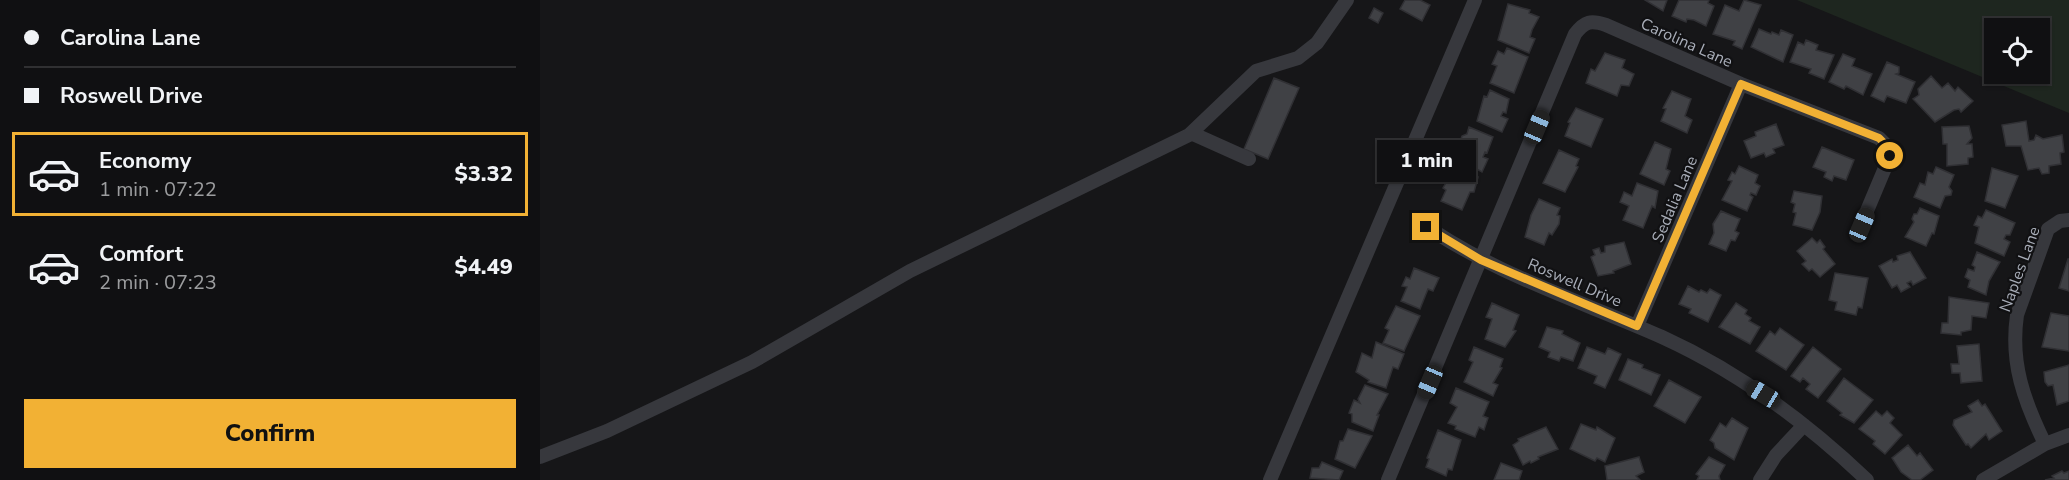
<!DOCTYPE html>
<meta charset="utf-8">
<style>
body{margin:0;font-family:"Nunito Sans",sans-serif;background:#19191b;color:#f1f3f6;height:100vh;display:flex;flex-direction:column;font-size:22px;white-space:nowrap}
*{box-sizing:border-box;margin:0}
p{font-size:20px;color:#9c9d9f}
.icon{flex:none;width:33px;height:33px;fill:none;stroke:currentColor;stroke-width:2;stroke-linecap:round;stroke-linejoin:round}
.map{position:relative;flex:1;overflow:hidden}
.sheet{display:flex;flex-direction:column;background:#101012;width:540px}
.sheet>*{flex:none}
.hud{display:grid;align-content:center;height:132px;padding:0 24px;background:#101012}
.fabs{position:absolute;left:1444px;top:18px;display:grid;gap:12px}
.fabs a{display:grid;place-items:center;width:66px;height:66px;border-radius:0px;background:#101012;box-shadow:0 2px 4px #0004,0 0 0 2px #303032;font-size:30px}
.end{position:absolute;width:27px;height:27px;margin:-14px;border:8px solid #f2b134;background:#111;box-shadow:0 0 0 3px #111}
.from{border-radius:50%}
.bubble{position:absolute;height:42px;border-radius:0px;background:#101012;box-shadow:0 2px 4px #0004,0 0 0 2px #303032;font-size:20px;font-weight:800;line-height:42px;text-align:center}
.car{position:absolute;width:18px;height:36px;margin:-18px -9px;border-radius:8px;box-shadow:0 0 4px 2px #0007;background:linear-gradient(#222 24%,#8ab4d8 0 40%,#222 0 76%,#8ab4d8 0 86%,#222 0)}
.hud b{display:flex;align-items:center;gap:21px;height:57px;font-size:22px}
.hud b+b{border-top:2px solid #303032}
.hud i{width:15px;height:15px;background:#f1f3f6}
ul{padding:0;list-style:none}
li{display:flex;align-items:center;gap:18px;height:84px;margin:0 12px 9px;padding:0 12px;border:3px solid transparent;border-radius:0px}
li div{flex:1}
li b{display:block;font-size:22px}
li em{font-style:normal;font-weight:800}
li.current{border-color:#f2b134}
li>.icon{width:54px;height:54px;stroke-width:1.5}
.button{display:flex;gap:12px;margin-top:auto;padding:12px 24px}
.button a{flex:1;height:69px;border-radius:0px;background:#f2b134;color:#111;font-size:24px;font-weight:800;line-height:69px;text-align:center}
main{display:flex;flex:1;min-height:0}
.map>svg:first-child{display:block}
.green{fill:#1e261f;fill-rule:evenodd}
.building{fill:#404145;stroke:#303034;stroke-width:1.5}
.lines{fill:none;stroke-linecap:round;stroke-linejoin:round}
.minor{stroke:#37383d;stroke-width:14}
.route{stroke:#f2b134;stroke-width:8}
.labels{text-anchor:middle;stroke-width:4.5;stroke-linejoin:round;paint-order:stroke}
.street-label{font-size:16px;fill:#a8adb8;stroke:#111113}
</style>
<main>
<section class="sheet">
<div class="hud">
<b><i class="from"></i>Carolina Lane</b>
<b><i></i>Roswell Drive</b>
</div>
<ul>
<li class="current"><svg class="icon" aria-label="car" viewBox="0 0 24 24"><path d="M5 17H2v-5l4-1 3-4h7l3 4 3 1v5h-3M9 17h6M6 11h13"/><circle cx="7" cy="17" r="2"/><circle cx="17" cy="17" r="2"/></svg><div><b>Economy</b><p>1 min · 07:22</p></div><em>$3.32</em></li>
<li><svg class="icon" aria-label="car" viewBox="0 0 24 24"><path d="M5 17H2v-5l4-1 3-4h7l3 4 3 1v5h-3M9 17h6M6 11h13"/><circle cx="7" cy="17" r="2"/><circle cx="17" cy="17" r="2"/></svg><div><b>Comfort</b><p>2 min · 07:23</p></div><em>$4.49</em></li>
</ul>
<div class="button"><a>Confirm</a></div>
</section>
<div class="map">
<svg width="1529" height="480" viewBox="0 0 1529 480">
<rect width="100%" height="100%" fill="#161618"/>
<!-- green -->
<path class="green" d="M1257,0H1529V113ZM1455,28H1500V74H1455Z"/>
<!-- building -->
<path class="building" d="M865,0H880L890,5L882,21L860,9Z
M1105,0H1127L1123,11Z
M1139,0H1169L1168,3L1174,6L1166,26L1154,20L1147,19L1146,22L1132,16Z
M1204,0L1221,5L1202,49L1193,45L1195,41L1173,34L1185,5L1199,11Z
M968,4L990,10L989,13L999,17L992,30L990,37L995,39L989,53L958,40Z
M834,8L843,13L838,23L829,18Z
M1219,29L1231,34L1232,32L1239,35L1241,30L1253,35L1243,62L1211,47Z
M1266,40L1278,45L1276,50L1294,55L1284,79L1269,73L1271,69L1250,62L1258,42L1264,45Z
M967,48L988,57L974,93L950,83L957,66L952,64L958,51L964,54Z
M1065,53L1085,60L1082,68L1094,74L1089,86L1081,85L1077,96L1046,83L1051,69L1055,71Z
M1303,54L1315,59L1312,66L1332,74L1323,95L1306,86L1304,89L1289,82Z
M1347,62L1359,67V73L1356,74L1375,82L1366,103L1347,96L1344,102L1331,96Z
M1391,76L1402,88L1408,83L1415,91L1418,87L1433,101L1421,112L1419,109L1414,110L1395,122L1373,99L1379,95L1378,89Z
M734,78L759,88L728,159L704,149Z
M950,90L969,99L966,113L963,112L961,116L968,119L962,132L937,121L944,96L947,97Z
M1132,91L1151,99L1145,116L1152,120L1147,133L1121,121L1126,109L1123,108Z
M1036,108L1063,119L1051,147L1025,136L1030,123L1028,122Z
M1486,121L1489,141L1494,140L1496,135L1503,139L1522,135L1524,152L1520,153L1521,164L1509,166V173L1502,174L1499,168L1488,170L1481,146H1466L1462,125Z
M1236,124L1244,145L1233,149L1235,153L1226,157L1224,153L1211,158L1204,141L1216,136L1215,132Z
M1429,126L1432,138L1427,144H1432L1433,157L1428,158V164L1407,166V144H1403L1402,127Z
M929,127L953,137L947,153L945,152L943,157L948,159L942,172L915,157L922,136L927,134Z
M1115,142L1131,149L1126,169L1130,171L1124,185L1100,174Z
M1282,147L1314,160L1306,180L1294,176L1292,181L1284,177L1286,172L1273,167Z
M1019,150L1039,159L1036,166L1038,167L1025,192L1003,183Z
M1199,166L1218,175L1215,183L1220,186L1216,195L1211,193L1210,195L1213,197L1207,211L1182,200L1192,181L1188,180L1192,172L1195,174Z
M915,167L938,177L934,192H930L922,210L901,201L906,190L903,188Z
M1396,167L1414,175L1409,187L1412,191L1411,195L1405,196L1400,208L1374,197L1380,183L1385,185L1388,172L1393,174Z
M1452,168L1478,176L1465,208L1445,201Z
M1097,183L1118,191L1115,208L1112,206L1103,228L1083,220L1089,206L1080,202L1084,192L1092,196Z
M1254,191L1282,196L1280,212L1272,230L1253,225L1256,213L1253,212L1255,204L1251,202Z
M999,199L1020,208L1017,215L1020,216L1019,224L1012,235L1009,233L1004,245L985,237L991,215Z
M1380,208L1399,216L1394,234L1392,233L1386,246L1365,237L1374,222L1372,219L1374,214H1377Z
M1446,210L1475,223L1470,235H1466L1464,239L1470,242L1464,256L1435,243L1439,227L1434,225L1438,216L1442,218Z
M1181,211L1200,219L1195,231L1199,233L1195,241L1191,240L1186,251L1169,244L1174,233L1173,224Z
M1272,238L1277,243L1280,240L1285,247L1283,249L1295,264L1280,277L1272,269L1269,271L1262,264L1266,261L1257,251Z
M1084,242L1091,264L1073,271L1074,273L1058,276L1051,257L1055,255L1053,250L1059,248L1061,253L1065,252V246Z
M1370,252L1386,278L1373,285L1371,281L1367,283L1370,287L1361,292L1357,285L1352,288L1339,266L1352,259L1353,262L1358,260L1357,256Z
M1437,252L1460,262L1449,281L1446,295L1428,287L1430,280L1425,277L1428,269L1434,271L1435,267L1432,265Z
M1528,259H1529V291L1519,288Z
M874,268L899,278L893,291L888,289L880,309L861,301L867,287L862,286L866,277L870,279Z
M1295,273L1328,278L1322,308L1318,307L1316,315L1295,310L1297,302L1289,300Z
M1148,286L1159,292L1161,290L1167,293L1170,289L1181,295L1168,322L1149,313L1151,309L1139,304Z
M1409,297L1449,303L1446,318L1432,316L1431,330L1421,332V335L1401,333L1402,323H1408Z
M952,303L979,315L973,330L976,331L965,347L945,339L952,319L946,317Z
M1196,303L1207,310L1205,314L1211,318L1209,321L1220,327L1210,344L1179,327Z
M856,306L880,316L864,351L843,343L849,330L845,328Z
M1511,313L1529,316V351L1502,347Z
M1007,327L1023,331L1022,334L1040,343L1033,361L1021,357L1019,361L1008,357L1010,352L999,347Z
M1240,328L1264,345L1246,370L1216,351L1230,331L1235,335Z
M836,342L864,354L858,369L853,367L846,388L828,382L829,380L816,372L822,353L832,358Z
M1439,344L1442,381L1421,383L1420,373H1412L1411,364H1419L1417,346Z
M934,347L963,359L960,367L962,368L953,383L958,385L953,396L924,382L933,362L929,360Z
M1047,347L1065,354L1068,348L1081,354L1065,388L1054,383L1057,376L1038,368Z
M1273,347L1301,369L1278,398L1266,389L1270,384L1263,378L1260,382L1251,376Z
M1088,359L1103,365L1102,368L1120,375L1111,395L1079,380Z
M1529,365V401L1517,405L1513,385L1508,386L1505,382L1504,372Z
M1304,378L1333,400L1314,423L1300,415L1302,413L1287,401Z
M1129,380L1161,397L1145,423L1114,406Z
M825,385L848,394L837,415H839L833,431L812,422V414L809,413L814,400L820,403L818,399Z
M916,388L949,402L943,416L948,418L944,430L939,427L935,437L915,429L916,426L908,423L917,407L910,403Z
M1438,400L1442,406L1445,404L1462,431L1449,440L1446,434L1431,448L1428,444L1426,445L1413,425L1414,420L1432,412L1428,406Z
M1336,411L1342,416L1347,411L1354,418L1350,423L1362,435L1345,454L1333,444L1335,441L1319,429Z
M1192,418L1208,428L1194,460L1175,448L1174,443L1170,440L1180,423L1186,427Z
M1041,424L1056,430L1057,427L1075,438L1065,462L1057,458L1055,461L1030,449Z
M1006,427L1018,449L998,457L999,459L991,463L990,461L983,465L973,445L979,441L978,439Z
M808,429L832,436L815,468L795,459L800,441H803Z
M898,430L921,440L912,470L908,469L906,476L886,467L889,459L887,458Z
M1368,445L1377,456L1380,453L1393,470L1380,480H1372L1361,472L1352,458Z
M1099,457L1104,472L1096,476L1100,480H1067L1065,466Z
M1169,457L1185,465L1179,476L1180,480H1157L1159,476L1156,474Z
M782,462L803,471L799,480L770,478L772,468H779Z
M961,463L982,471L979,480H954Z
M1522,471L1524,473L1529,471V480H1505L1514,478L1512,476Z"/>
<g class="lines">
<!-- minor -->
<path class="minor" d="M651,133L709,159
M876,219C950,273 1039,300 1122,337C1199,372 1266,422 1327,480
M1097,326L1201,84
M1505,444C1484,401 1470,363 1477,315L1508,229L1520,221L1529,220
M0,457L67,431L212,362L370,271L649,135L716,71L758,58L777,43L807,0
M730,480L935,0
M848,480L1035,34C1045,21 1051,20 1066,25L1201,84L1339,138L1350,149V156L1321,225
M1220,480L1236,455L1264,425
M1443,480L1505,444L1529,435"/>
</g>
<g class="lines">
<!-- route -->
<path class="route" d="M886,227L941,260L1097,326L1201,84L1339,138L1350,149V156"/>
</g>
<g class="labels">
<!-- street labels -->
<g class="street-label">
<text transform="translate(1147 42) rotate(24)" y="6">Carolina Lane</text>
<text transform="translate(1134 199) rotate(-67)" y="6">Sedalia Lane</text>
<text transform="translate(1479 269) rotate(-70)" y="6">Naples Lane</text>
<text transform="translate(1035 282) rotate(23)" y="6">Roswell Drive</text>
</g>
</g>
</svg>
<div class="fabs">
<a><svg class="icon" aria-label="locate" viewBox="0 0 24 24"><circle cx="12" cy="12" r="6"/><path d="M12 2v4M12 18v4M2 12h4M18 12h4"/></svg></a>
</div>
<i class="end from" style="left:1350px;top:156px"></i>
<i class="end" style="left:886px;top:227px"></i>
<div class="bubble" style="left:837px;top:140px;width:99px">1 min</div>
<i class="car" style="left:997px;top:127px;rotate:23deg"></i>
<i class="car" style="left:1322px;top:225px;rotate:23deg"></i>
<i class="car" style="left:890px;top:382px;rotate:203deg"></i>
<i class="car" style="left:1223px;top:394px;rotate:301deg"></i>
</div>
</main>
